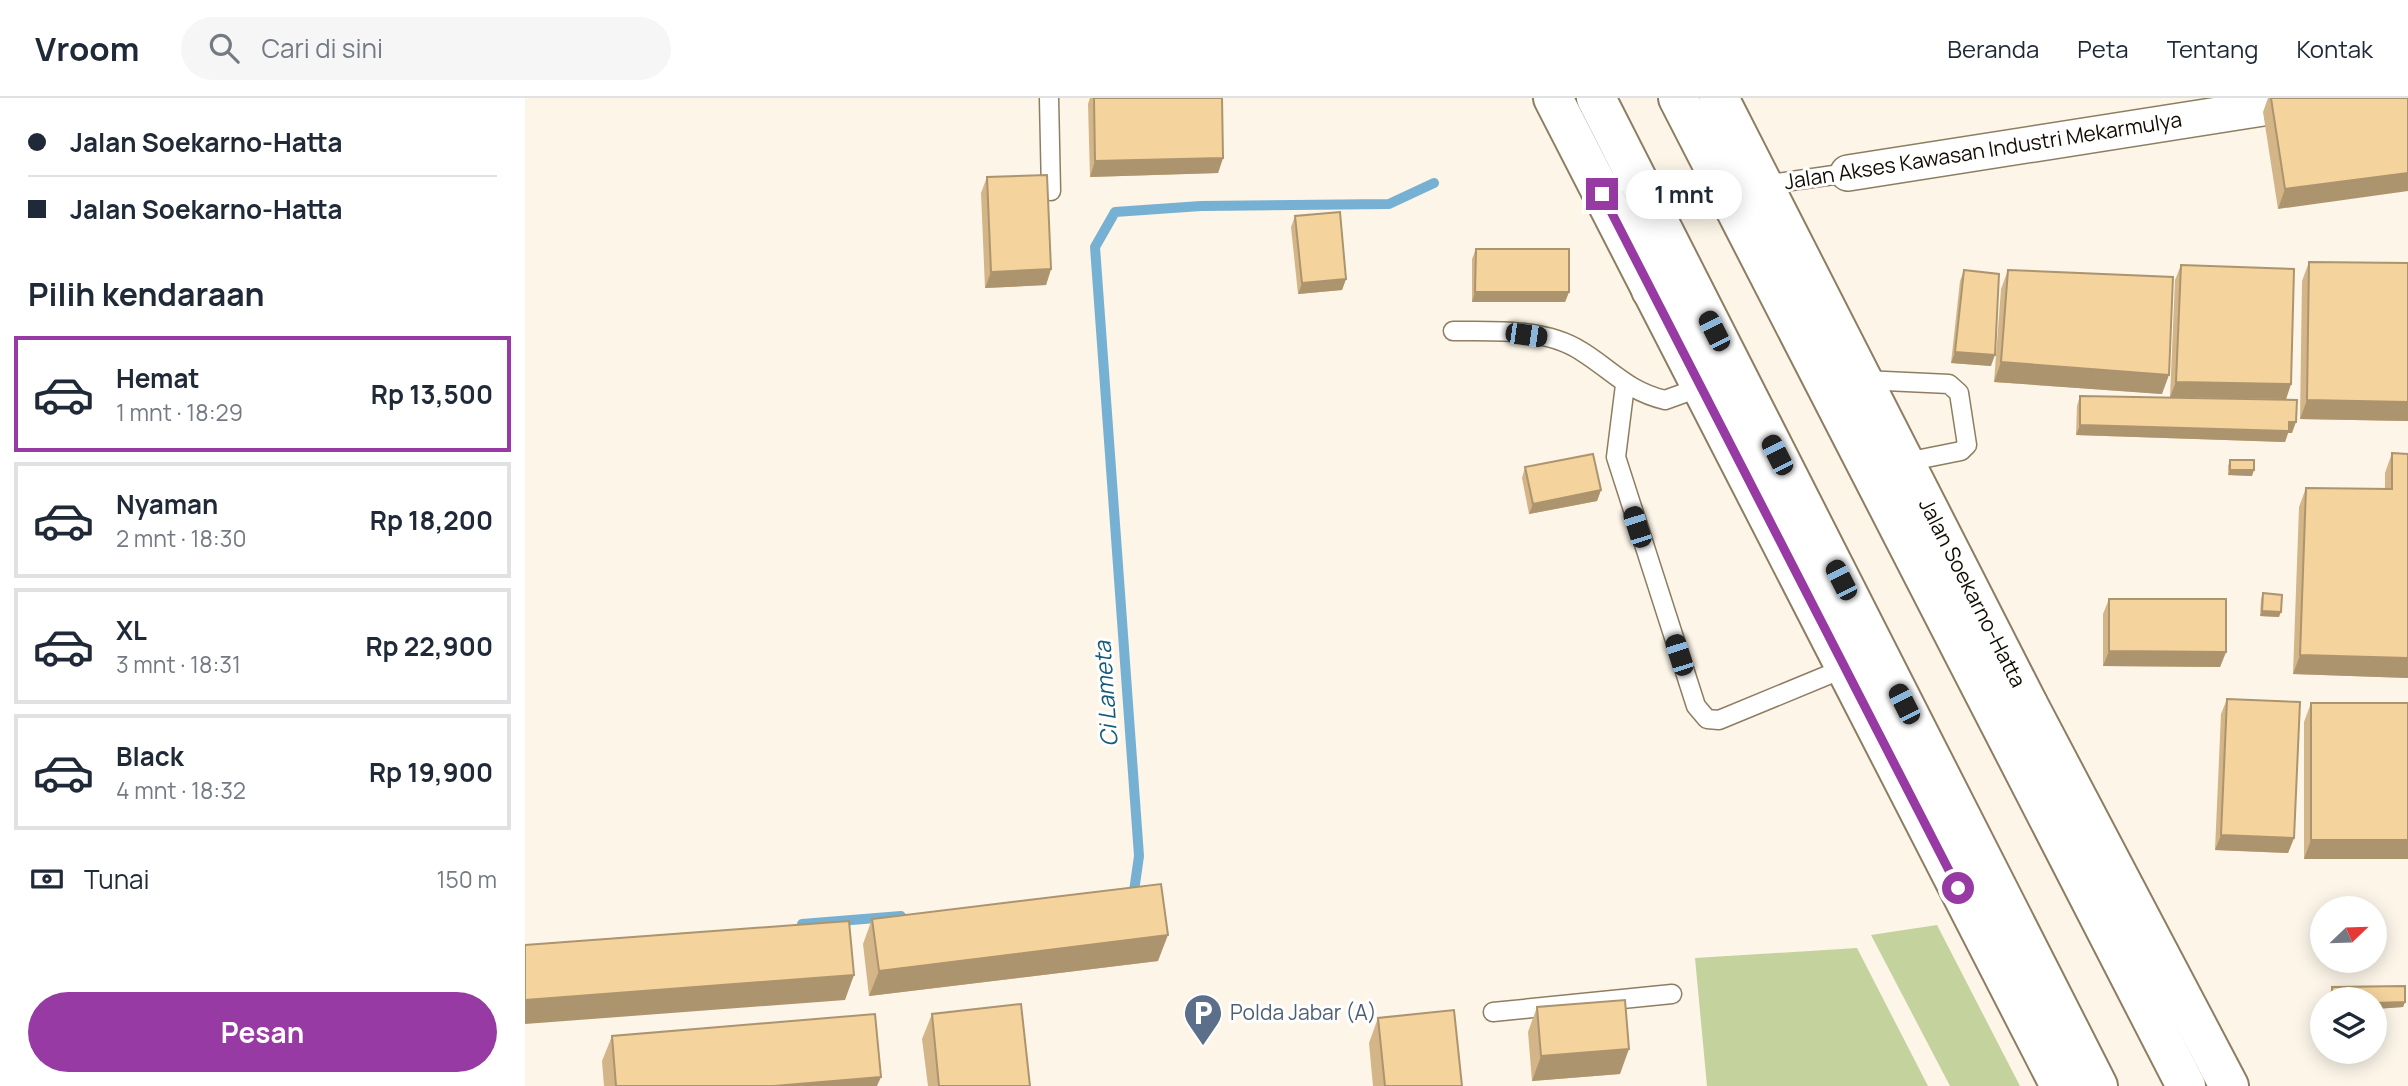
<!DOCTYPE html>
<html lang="id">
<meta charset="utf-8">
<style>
body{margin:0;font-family:Manrope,sans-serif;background:#f6f6f7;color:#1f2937;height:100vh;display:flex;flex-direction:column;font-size:26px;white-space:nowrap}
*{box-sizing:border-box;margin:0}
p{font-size:23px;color:#747a83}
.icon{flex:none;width:38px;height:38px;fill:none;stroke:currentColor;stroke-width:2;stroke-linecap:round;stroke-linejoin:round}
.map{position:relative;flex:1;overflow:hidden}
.sheet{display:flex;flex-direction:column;background:#fff;width:525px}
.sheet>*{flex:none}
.guide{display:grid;align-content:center;height:154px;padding:0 28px;background:#fff}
.needle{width:46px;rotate:67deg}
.buttons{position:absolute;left:1785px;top:798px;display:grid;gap:14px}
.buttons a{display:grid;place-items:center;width:77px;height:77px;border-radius:50%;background:#fff;box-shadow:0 4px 18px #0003;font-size:35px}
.end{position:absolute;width:32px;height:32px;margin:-16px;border:9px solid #973aa4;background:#fff;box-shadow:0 0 0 4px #fff}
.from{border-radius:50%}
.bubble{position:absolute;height:49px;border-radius:24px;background:#fff;box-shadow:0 4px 18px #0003;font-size:23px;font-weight:700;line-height:49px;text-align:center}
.car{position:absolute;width:21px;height:42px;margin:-21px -10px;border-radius:9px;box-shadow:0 0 5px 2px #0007;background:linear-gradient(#222 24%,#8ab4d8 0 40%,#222 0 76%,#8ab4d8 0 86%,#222 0)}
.guide b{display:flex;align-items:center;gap:24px;height:66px;font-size:26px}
.guide b+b{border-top:2px solid #e0e1e3}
.guide i{width:18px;height:18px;background:#1f2937}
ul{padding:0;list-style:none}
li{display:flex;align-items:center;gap:21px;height:116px;margin:0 14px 10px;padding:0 14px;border:4px solid #e0e1e3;border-radius:0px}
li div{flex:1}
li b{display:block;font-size:26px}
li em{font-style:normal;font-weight:700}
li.active{border-color:#973aa4}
li>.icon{width:63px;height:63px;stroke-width:1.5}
h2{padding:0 28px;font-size:32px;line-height:84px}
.pay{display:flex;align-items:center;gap:18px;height:77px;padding:0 28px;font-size:26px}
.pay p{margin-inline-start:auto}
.button{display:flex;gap:14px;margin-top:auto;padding:14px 28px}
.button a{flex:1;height:80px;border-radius:42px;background:#973aa4;color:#fff;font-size:28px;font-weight:700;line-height:80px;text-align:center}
header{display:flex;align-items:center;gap:42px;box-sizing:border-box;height:98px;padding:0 35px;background:#fff;border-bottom:2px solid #e0e1e3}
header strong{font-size:33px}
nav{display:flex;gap:38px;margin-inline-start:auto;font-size:24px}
.search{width:490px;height:63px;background:#f6f6f7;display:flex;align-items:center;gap:18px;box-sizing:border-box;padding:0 24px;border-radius:38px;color:#747a83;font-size:26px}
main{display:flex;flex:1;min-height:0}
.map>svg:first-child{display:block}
.green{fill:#c4d39d}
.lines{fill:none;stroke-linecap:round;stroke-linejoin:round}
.stream{stroke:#76b0d3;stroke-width:10}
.lane-casing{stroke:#8e7e61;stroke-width:21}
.street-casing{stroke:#8e7e61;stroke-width:38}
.secondary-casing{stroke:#8e7e61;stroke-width:42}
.highway-casing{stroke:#8e7e61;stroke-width:42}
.lane{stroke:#fff;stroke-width:18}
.street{stroke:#fff;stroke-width:35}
.secondary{stroke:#fff;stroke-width:38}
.highway{stroke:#fff;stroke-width:38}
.wall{fill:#d3b587}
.shaded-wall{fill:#ac946e}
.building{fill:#f5d39d;stroke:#ac946e;stroke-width:2}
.route{stroke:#973aa4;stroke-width:9}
.labels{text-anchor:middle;stroke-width:6;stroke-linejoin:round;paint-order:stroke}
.street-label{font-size:21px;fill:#120c03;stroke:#fff}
.service-label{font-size:21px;fill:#4e5e75;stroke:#fff;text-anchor:start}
.water-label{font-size:23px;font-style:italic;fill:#145b7d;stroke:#fff}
</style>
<header>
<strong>Vroom</strong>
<div class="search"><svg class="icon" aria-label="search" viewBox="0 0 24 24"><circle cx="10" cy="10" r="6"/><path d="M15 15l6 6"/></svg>Cari di sini</div>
<nav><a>Beranda</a><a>Peta</a><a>Tentang</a><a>Kontak</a></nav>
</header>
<main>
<section class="sheet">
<div class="guide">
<b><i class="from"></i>Jalan Soekarno-Hatta</b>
<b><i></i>Jalan Soekarno-Hatta</b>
</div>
<h2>Pilih kendaraan</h2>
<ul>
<li class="active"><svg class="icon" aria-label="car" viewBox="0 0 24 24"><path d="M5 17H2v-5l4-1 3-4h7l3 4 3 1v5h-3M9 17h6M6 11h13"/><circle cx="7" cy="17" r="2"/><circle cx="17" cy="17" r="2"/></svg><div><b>Hemat</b><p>1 mnt · 18:29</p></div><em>Rp 13,500</em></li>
<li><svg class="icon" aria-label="car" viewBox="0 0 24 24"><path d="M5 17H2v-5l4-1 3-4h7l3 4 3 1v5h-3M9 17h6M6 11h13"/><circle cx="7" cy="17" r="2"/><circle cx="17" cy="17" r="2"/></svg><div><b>Nyaman</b><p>2 mnt · 18:30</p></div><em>Rp 18,200</em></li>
<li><svg class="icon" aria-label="car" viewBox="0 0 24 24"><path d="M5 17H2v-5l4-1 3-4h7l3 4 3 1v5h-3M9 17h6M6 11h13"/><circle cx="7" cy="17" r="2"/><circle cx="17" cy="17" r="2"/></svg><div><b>XL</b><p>3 mnt · 18:31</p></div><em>Rp 22,900</em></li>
<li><svg class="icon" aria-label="car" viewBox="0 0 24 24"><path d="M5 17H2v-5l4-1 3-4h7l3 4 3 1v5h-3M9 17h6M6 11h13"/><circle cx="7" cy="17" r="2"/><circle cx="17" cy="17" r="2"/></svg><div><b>Black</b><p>4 mnt · 18:32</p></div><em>Rp 19,900</em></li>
</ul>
<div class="pay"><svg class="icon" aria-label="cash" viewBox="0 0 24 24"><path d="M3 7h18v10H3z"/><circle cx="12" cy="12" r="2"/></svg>Tunai<p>150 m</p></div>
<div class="button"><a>Pesan</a></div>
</section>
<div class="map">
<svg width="1883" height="988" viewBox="0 0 1883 988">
<rect width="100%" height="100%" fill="#fcf5e8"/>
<!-- green -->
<path class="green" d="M1412,827L1495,988H1425L1346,837Z
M1332,850L1403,988H1182L1170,860Z"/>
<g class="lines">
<!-- stream -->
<path class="stream" d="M601,795L609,793L614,758L570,149L590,114L676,108L864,106L909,85
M277,826L376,818"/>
<defs>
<path id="lane" d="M524,0L526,93
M1238,87L1323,75
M928,233C968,233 1021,230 1056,253C1087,272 1102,293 1140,302L1176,289
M1339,282L1424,286L1434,295L1442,347L1436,353L1381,364
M1100,287L1091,359L1171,608L1182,621L1194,622L1320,570
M968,914L1147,896"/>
<path id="street" d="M1323,75L1802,0"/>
<path id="secondary" d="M1028,0L1535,988
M1194,0L1503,606L1704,988"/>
<path id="highway" d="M1071,0L1573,988
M1153,0L1661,988
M1117,110L1126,192
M1503,606L1518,683"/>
</defs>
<!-- lane casing -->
<use href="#lane" class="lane-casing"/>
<!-- street casing -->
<use href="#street" class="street-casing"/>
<!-- secondary casing -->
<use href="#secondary" class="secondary-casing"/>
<!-- highway casing -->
<use href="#highway" class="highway-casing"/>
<!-- lane -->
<use href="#lane" class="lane"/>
<!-- street -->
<use href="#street" class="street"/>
<!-- secondary -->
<use href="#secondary" class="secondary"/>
<!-- highway -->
<use href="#highway" class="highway"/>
</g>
<!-- wall -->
<path class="wall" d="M565,0H697L698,60L693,75L565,79L563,6Z
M1743,0H1883L1753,111L1738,14Z
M462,79L526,171L521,187L460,190L456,95Z
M770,118L821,181L817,192L773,196L766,129Z
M951,151L1044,194L1040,204H947V161Z
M1784,164L1883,165V323L1775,321L1777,183Z
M1656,167L1766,286L1761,301L1645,299L1650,182Z
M1439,172L1466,268L1426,265L1435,183Z
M1483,172L1637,296L1469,284L1476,191Z
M1555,298L1767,335H1763L1760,344L1551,337L1552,308Z
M1867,355L1883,356V580L1768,576L1774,409L1781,390L1860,391V375Z
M1705,362L1727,378L1703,377V368Z
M1000,369L1076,392L1072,403L1004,416L997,380Z
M1738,495L1754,519L1735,518L1736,501Z
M1584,501L1701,554L1695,569L1578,568V516Z
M1702,601L1769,740L1763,755L1690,752L1696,616Z
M1786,605H1883V761H1779V624Z
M347,821L633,863L344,898L338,846Z
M1880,888V904L1878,909L1850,911V901H1806L1805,895L1807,889Z
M1012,909L1095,976L1007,983L1003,934Z
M407,916L505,988H403L397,941Z
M853,920L937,988H848L844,945Z
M87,938L352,988H79L77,963Z"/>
<!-- shaded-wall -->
<path class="shaded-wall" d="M698,60L693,75L565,79L570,63Z
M1883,75V93L1753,111L1760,91Z
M526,171L521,187L460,190L466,174Z
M821,181L817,192L773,196L777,185Z
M950,194H1044L1040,204H947Z
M1430,254L1470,257L1466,268L1426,265Z
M1476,264L1644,277L1637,296L1469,284Z
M1651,284L1766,286L1761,301L1645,299Z
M1782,302L1883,304V323L1775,321Z
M1771,324L1767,335H1763L1760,344L1551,337L1555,327Z
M1705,372H1729L1727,378L1703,377Z
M1076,392L1072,403L1004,416L1008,406Z
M1737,513L1756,514L1754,519L1735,518Z
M1584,553L1701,554L1695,569L1578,568Z
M1775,557L1883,560V580L1768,576Z
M1696,737L1769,740L1763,755L1690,752Z
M1786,742H1883V761H1779Z
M643,837L633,863L344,898L354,873Z
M329,877L320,902L0,926V902Z
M1880,904L1878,909L1850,911V905Z
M1104,951L1095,976L1007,983L1016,958Z
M356,979L352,988H249Z"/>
<!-- building -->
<path class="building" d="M569,0H697L698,60L570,63Z
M1746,0H1883V75L1760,91Z
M522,77L526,171L466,174L462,79Z
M815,114L821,181L777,185L770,118Z
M951,151H1044V194H950Z
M1784,164L1883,165V304L1782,302Z
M1656,167L1769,171L1766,286L1651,284Z
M1439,172L1474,176L1470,257L1430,254Z
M1483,172L1648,179L1644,277L1476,264Z
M1555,298L1772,302L1771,324H1764V333L1555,327Z
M1867,355L1883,356V560L1775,557L1781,390L1867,391Z
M1068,356L1076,392L1008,406L1000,369Z
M1705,362H1729V372H1705Z
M1738,495L1757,497L1756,514L1737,513Z
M1584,501H1701V554L1584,553Z
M1702,601L1775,604L1769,740L1696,737Z
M1786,605H1883V742H1786Z
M636,786L643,837L354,873L347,821Z
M324,823L329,877L0,902V847Z
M1880,888V904L1850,905V901H1808L1807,889Z
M1100,902L1104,951L1016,958L1012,909Z
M496,906L505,988H414L407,916Z
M929,912L937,988H860L853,920Z
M350,916L356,979L249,988H91L87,938Z"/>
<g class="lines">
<!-- route -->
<path class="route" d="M1077,96L1433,790"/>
</g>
<!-- icons -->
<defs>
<symbol id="parking-pin" viewBox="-11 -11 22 30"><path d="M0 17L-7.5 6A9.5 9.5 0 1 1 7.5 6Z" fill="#5c6f8a" stroke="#fff"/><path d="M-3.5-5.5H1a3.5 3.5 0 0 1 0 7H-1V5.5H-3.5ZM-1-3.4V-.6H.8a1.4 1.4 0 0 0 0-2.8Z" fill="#fff"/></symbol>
</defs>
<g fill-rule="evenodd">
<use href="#parking-pin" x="656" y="893" width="44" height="60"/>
</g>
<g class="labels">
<!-- street labels -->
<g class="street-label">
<text transform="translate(1458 53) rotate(-9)" y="7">Jalan Akses Kawasan Industri Mekarmulya</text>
<text transform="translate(1447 495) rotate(63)" y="7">Jalan Soekarno-Hatta</text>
</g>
<!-- service labels -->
<g class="service-label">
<text x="705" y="922">Polda Jabar (A)</text>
</g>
<!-- water labels -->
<g class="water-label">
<text transform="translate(581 596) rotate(-94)" y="8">Ci Lameta</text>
</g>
</g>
</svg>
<div class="buttons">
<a><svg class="needle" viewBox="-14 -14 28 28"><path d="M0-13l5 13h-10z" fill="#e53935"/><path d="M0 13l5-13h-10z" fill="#747a83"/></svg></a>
<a><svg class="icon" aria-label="layers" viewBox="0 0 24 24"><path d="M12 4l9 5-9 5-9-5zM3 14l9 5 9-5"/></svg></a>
</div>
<i class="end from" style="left:1433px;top:790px"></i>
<i class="end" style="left:1077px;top:96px"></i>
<div class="bubble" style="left:1101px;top:72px;width:116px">1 mnt</div>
<i class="car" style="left:1189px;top:233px;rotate:333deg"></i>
<i class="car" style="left:1001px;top:237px;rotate:98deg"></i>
<i class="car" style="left:1252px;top:357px;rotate:333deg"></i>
<i class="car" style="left:1112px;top:429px;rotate:342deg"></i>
<i class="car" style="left:1316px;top:482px;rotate:333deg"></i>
<i class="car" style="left:1154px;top:557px;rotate:342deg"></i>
<i class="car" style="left:1379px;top:606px;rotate:333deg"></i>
</div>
</main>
